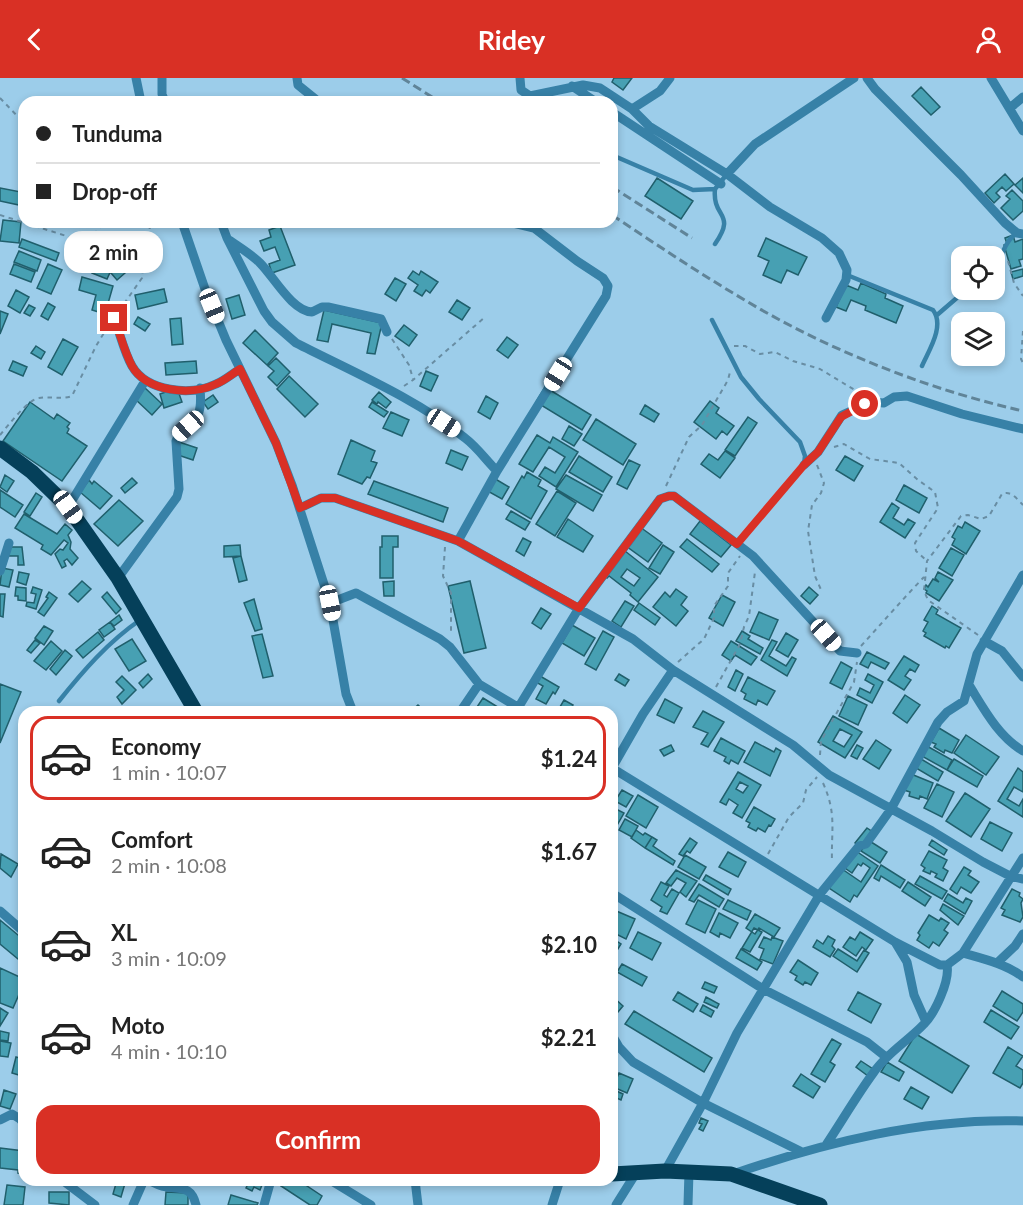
<!DOCTYPE html>
<meta charset="utf-8">
<style>
body{margin:0;font-family:Lato,sans-serif;background:#f2f2f2;color:#222;height:100vh;display:flex;flex-direction:column;font-size:22px;white-space:nowrap}
*{box-sizing:border-box;margin:0}
p{font-size:20px;color:#767676}
.icon{flex:none;width:33px;height:33px;fill:none;stroke:currentColor;stroke-width:2;stroke-linecap:round;stroke-linejoin:round}
.map{position:relative;flex:1;overflow:hidden}
.details{position:absolute;left:18px;top:628px;width:600px;height:480px;display:flex;flex-direction:column;background:#fff;border-radius:18px;box-shadow:0 3px 9px #0003}
.details>*{flex:none}
.top-card{position:absolute;left:18px;top:18px;width:600px;height:132px;border-radius:18px;box-shadow:0 3px 9px #0003;display:grid;align-content:center;height:132px;padding:0 18px;background:#fff}
.controls{position:absolute;left:951px;top:168px;display:grid;gap:12px}
.controls a{display:grid;place-items:center;width:54px;height:54px;border-radius:12px;background:#fff;box-shadow:0 3px 9px #0003;font-size:30px}
.end{position:absolute;width:27px;height:27px;margin:-14px;border:8px solid #d93025;background:#fff;box-shadow:0 0 0 3px #fff}
.from{border-radius:50%}
.bubble{position:absolute;height:42px;border-radius:18px;background:#fff;box-shadow:0 3px 9px #0003;font-size:20px;font-weight:700;line-height:42px;text-align:center}
.car{position:absolute;width:18px;height:36px;margin:-18px -9px;border-radius:8px;box-shadow:0 0 4px 2px #0007;background:linear-gradient(#fff 24%,#345 0 40%,#fff 0 76%,#345 0 86%,#fff 0)}
.top-card b{display:flex;align-items:center;gap:21px;height:57px;font-size:22px}
.top-card b+b{border-top:2px solid #e0e0e0}
.top-card i{width:15px;height:15px;background:#222}
ul{padding:10px 0 0;list-style:none}
li{display:flex;align-items:center;gap:18px;height:84px;margin:0 12px 9px;padding:0 6px;border:3px solid transparent;border-radius:18px}
li div{flex:1}
li b{display:block;font-size:22px}
li em{font-style:normal;font-weight:700}
li.active{border-color:#d93025}
li>.icon{width:54px;height:54px;stroke-width:1.5}
.cta{display:flex;gap:12px;margin-top:auto;padding:12px 18px}
.cta a{flex:1;height:69px;border-radius:18px;background:#d93025;color:#fff;font-size:24px;font-weight:700;line-height:69px;text-align:center}
header{display:flex;justify-content:space-between;align-items:center;height:78px;padding:0 18px;background:#d93025;color:#fff;font-size:27px;font-weight:700}
.map>svg:first-child{display:block}
.building{fill:#47a0b3;stroke:#205f6c;stroke-width:1.5;fill-rule:evenodd}
.lines{fill:none;stroke-linecap:round;stroke-linejoin:round}
.path{stroke:#688da3;stroke-width:2;stroke-dasharray:4.5 4.5;stroke-linecap:butt}
.lane{stroke:#3781a7;stroke-width:4.5}
.street{stroke:#3781a7;stroke-width:9}
.primary{stroke:#05405a;stroke-width:15}
.rail{stroke:#608498;stroke-width:3;stroke-dasharray:9 4.5;stroke-linecap:butt}
.route{stroke:#d93025;stroke-width:8}
</style>
<header><svg class="icon" aria-label="back" viewBox="0 0 24 24"><path d="M15 5l-7 7 7 7"/></svg>Ridey<svg class="icon" aria-label="person" viewBox="0 0 24 24"><circle cx="12" cy="8" r="4"/><path d="M4 21q1-7 8-7t8 7"/></svg></header>
<div class="map">
<svg width="1023" height="1127" viewBox="0 0 1023 1127">
<rect width="100%" height="100%" fill="#9ccdea"/>
<!-- building -->
<path class="building" d="M614,0H632L623,12L612,4Z
M921,9L940,29L931,37L912,18Z
M1005,96L1014,106L1006,113L1002,109L996,115L1000,119L994,125L985,115Z
M657,100L693,123L681,141L645,118Z
M1023,100V115L1015,107Z
M0,110L21,114L19,127L0,123Z
M1012,112L1023,123V133L1013,142L1001,130L1010,121L1006,118Z
M3,142L21,144L19,165L0,163Z
M280,148L295,187L272,195L269,186L280,182L275,169L264,173L260,163L271,159L269,152Z
M1013,157L1015,164L1023,161V181L1019,182L1021,188L1011,191L1004,167L1007,166L1005,160Z
M766,160L807,179L798,197L787,192L781,205L763,197L769,183L758,178Z
M22,161L59,175L56,183L19,169Z
M115,170L133,188L117,202L111,195L122,185L111,173Z
M19,173L41,182L37,193L14,184Z
M97,183L112,190L107,201L92,195Z
M14,186L35,194L31,204L10,196Z
M48,186L62,192L51,216L37,210Z
M1023,191V198L1013,201L1011,194Z
M413,193L419,197L421,193L438,204L430,215L426,212L422,218L414,213L418,207L408,200Z
M82,199L113,208L105,236L92,232L96,217L79,212Z
M395,200L406,206L396,223L385,216Z
M861,205L886,216L885,220L903,228L896,245L865,232L866,228L851,222L846,233L836,229L846,207L858,212Z
M164,211L167,224L138,231L135,217Z
M16,212L29,219L20,235L8,228Z
M239,217L245,237L232,241L226,221Z
M457,222L470,230L462,242L449,234Z
M48,225L55,229L48,242L41,238Z
M29,227L35,230L30,238L24,235Z
M324,232L382,245L375,276L367,275L371,255L332,246L328,264L317,262Z
M0,233L8,236L0,256Z
M138,239L150,246L145,253L134,246Z
M181,240L183,266L172,267L170,241Z
M404,247L417,257L409,268L395,258Z
M255,252L278,275L267,287L243,265Z
M507,259L518,267L508,280L497,272Z
M63,261L78,269L62,297L48,289Z
M36,268L45,274L41,281L31,275Z
M276,280L290,294L277,308L268,299L274,293L268,288Z
M13,283L27,289L23,298L9,292Z
M196,283L197,295L166,297L165,285Z
M426,293L438,298L431,313L420,308Z
M289,298L318,326L305,339L277,311Z
M144,309L162,326L152,337L134,320Z
M545,309L591,337L582,352L536,324Z
M177,310L182,324L164,330L160,316Z
M379,314L391,324L386,330L378,324L377,326L372,322Z
M213,317L218,324L208,331L203,324Z
M486,318L498,325L490,341L478,334Z
M710,323L719,330L716,335L734,348L727,357L722,353L716,361L694,344Z
M30,324L54,341L57,336L70,345L67,349L69,351L67,355L87,368L62,403L3,363Z
M372,324L388,334L384,339L369,329Z
M645,327L659,336L654,344L640,336Z
M391,334L409,342L402,358L383,350Z
M748,339L757,345L735,378L725,372Z
M596,341L636,366L623,387L583,362Z
M569,348L582,356L574,368L562,361Z
M537,357L550,365L553,359L578,374L556,409L539,398L545,389L555,395L565,379L549,369L533,394L519,386Z
M351,362L375,373L371,383L377,385L370,400L367,399L362,406L338,396Z
M179,364L197,370L193,382L175,376Z
M451,372L468,379L462,392L446,385Z
M725,373L735,380L720,400L701,386L709,376L718,382Z
M579,378L612,399L603,414L569,394Z
M845,378L863,388L854,403L836,392Z
M629,382L640,387L627,411L617,406Z
M527,394L541,402L538,408L547,413L531,441L506,426L522,398L524,400Z
M5,397L14,403L7,414L0,409Z
M566,397L602,417L593,433L556,411Z
M492,399L509,409L502,421L484,411Z
M132,400L137,405L125,415L121,410Z
M89,402L92,406L94,403L112,418L100,431L80,414Z
M374,403L448,430L443,444L368,416Z
M904,407L927,420L919,435L896,422Z
M0,412L23,427L15,439L0,429Z
M557,413L576,425L555,458L536,446Z
M36,415L42,419L30,438L24,434Z
M119,422L143,443L118,468L94,446Z
M892,425L899,430L893,440L904,447L908,441L915,445L905,460L880,444Z
M511,433L530,444L525,452L506,441Z
M24,436L57,456L65,446L72,452L68,457L71,464L70,471L78,480L72,487L67,481L64,483L66,488L62,490L55,476L60,471L63,472L68,465L64,462L51,477L41,471L43,467L15,450Z
M568,441L593,458L583,474L557,459Z
M700,443L731,467L721,479L690,456Z
M965,444L980,453L966,476L952,467L955,461L952,459L958,448L962,450Z
M640,449L662,465L648,484L626,468Z
M382,458H398V469H393V500H380V469H382Z
M523,460L531,464L524,478L516,473Z
M687,461L719,486L712,494L680,469Z
M240,467L241,478L224,479V468Z
M663,467L674,474L660,496L649,490Z
M9,469H22L24,487H18V478H9Z
M951,470L964,477L952,498L939,490Z
M625,473L658,499L638,524L630,517L631,515L609,498L607,500L605,499ZM627,491L640,500L634,508L621,499Z
M241,478L247,502L239,504L233,480Z
M2,490L13,492L9,509L0,507Z
M19,494L29,496L26,507L17,504Z
M938,494L953,502L939,523L926,515L927,513L924,511L926,507L928,509L933,501L939,504L935,500Z
M82,503L91,511L78,524L69,516Z
M394,503V518H384L383,504Z
M470,503L486,570L464,575L448,508Z
M16,509L26,510V523L18,522V518H15Z
M33,509L42,512L36,531L26,528L27,524L34,525L36,516L31,515Z
M809,509L818,517L810,526L801,518Z
M676,511L687,519L681,527L688,533L676,548L653,529L665,514L670,519Z
M49,514L57,520L44,538L38,534L48,520L46,519Z
M107,514L121,531L116,536L102,519Z
M0,516H5L3,539L0,538Z
M722,517L735,524L723,548L709,540Z
M254,521L262,551L255,553L244,525Z
M625,523L634,528L621,549L612,543Z
M639,525L660,540L655,547L634,532Z
M932,528L938,532L936,536L961,550L949,570L946,568L945,570L924,558L926,555L923,553L928,544L924,542Z
M541,530L551,536L541,551L532,545Z
M759,534L778,542L769,562L750,554Z
M119,537L122,542L114,548L110,544Z
M110,544L115,551L104,559L99,552Z
M572,547L595,560L584,578L562,565Z
M44,548L53,553L44,567L35,560Z
M603,553L614,559L596,592L585,586Z
M742,553L750,558L748,561L763,570L760,576L736,563Z
M98,554L104,562L83,580L76,572Z
M786,555L798,562L788,579L776,572Z
M262,556L273,598L263,600L252,558Z
M132,561L146,583L129,593L115,571Z
M35,562L40,565L31,575L27,572Z
M772,562L777,564L769,578L786,588L792,579L796,581L787,598L761,582Z
M51,563L62,573L46,592L34,583Z
M731,563L757,579L751,587L735,577L731,583L722,577Z
M65,572L72,578L56,597L50,591Z
M867,574L889,585L885,591L871,584L868,590L860,586Z
M904,578L919,587L915,594L910,591L905,598L911,602L904,612L888,602Z
M841,584L852,590L842,611L830,605Z
M736,592L743,596L735,613L728,609Z
M148,596L152,601L143,610L139,605Z
M619,596L629,602L625,608L615,602Z
M868,596L883,604L872,625L857,617L860,610L870,615L874,607L865,602Z
M122,598L136,612L122,626L117,619L124,612L116,604Z
M540,598L559,609L555,616L553,614L546,626L536,621L543,608L536,604Z
M748,599L775,613L767,627L758,622L756,627L744,621L746,616L741,613Z
M0,606L21,614L0,665Z
M905,617L920,627L907,645L893,635Z
M848,618L867,627L858,647L839,638Z
M483,620L501,631L499,634H479L475,632Z
M665,621L682,630L674,645L657,637Z
M564,622L573,627L568,634H557Z
M418,627L426,634H410Z
M703,633L724,644L708,669L701,666L708,655L693,649Z
M833,638L862,654L845,680L818,664ZM840,651L852,657L844,669L833,663Z
M939,650L959,662L952,675L945,672L944,675L934,669L936,666L931,664Z
M966,657L999,679L986,697L954,675Z
M721,660L745,673L738,686L731,682L729,686L724,683L726,679L714,673Z
M876,662L891,672L879,691L863,681Z
M755,664L774,674L776,670L781,673L770,698L744,684Z
M671,667L674,673L664,678L660,672Z
M857,667L863,670L857,681L851,678Z
M925,667L952,682L947,692L920,677Z
M921,681L943,694L938,703L916,690Z
M954,681L983,698L977,709L947,692Z
M1018,690L1023,694V714L1014,709L1007,721L1019,728L1023,721V739L998,723Z
M738,694L761,707L742,740L733,735L738,727L729,721L726,727L720,724ZM740,704L748,708L743,715L736,711Z
M911,696L933,705L927,721L920,718L919,721L909,718L910,714L904,712Z
M937,706L954,714L942,739L924,730Z
M622,712L633,718L626,729L615,723Z
M965,715L990,731L971,759L946,743Z
M638,717L658,729L646,750L626,738Z
M612,729L624,735L616,749L612,747Z
M754,729L775,741L771,748L769,747L765,754L758,750L756,753L748,749L750,745L746,743Z
M625,741L638,748L632,759L619,752Z
M990,744L1012,755L1002,773L981,761Z
M867,750L873,754L861,770L855,765Z
M636,752L643,757L645,755L652,759L645,770L631,760Z
M652,759L657,762L653,768L675,783L673,787L645,770Z
M690,760L697,765L690,775L687,773L683,778L679,776Z
M868,762L887,774L880,785L861,773Z
M932,762L947,772L944,777L929,767Z
M853,771L878,788L857,819L854,817L850,824L829,810L842,791L861,804L870,790L863,785L861,788L858,786L852,795L842,788Z
M929,773L947,782L943,790L948,793L943,803L935,799L937,796L931,793L930,796L923,793L925,790L921,787Z
M728,774L746,784L738,799L719,789Z
M1,776L18,786L11,799L0,790Z
M685,777L706,789L699,801L678,789Z
M881,787L905,802L900,810L881,798L879,803L874,800Z
M964,789L971,793L968,797L979,804L971,815L961,809L957,816L950,811Z
M676,792L697,803L686,819L680,814L686,805L677,800L671,808L666,805Z
M706,797L731,811L728,817L703,802Z
M920,798L947,813L942,821L915,806Z
M661,804L669,808L664,817L667,819L672,811L679,815L667,836L660,833L662,829L651,822Z
M908,804L931,819L925,828L902,813Z
M699,806L724,821L719,829L699,817L694,824L689,822Z
M1012,811L1020,815L1019,818L1023,821L1021,825L1023,839L1020,844L1002,837L1005,832L1001,830Z
M948,816L963,825L966,820L972,823L965,836L944,823Z
M698,822L716,831L705,855L686,846Z
M728,822L751,833L747,842L723,831Z
M943,826L964,838L958,847L940,832Z
M614,832L635,841L626,861L612,854V836Z
M719,835L738,845L730,860L720,855L719,859L710,854Z
M755,836L780,850L774,859L759,850L755,856L746,850Z
M929,837L939,843L941,840L949,845L944,852L948,855L939,868L933,864L929,870L917,862L920,857L918,855Z
M0,842L24,862V886L0,866Z
M754,850L762,854L750,874L742,870Z
M638,854L661,865L652,882L630,870Z
M860,854L873,862L866,872L862,869L856,878L843,869L850,859L855,862Z
M828,858L835,862L832,868L835,871L830,879L813,869L817,862L823,866Z
M764,859L771,862L772,859L783,863L773,886L760,881L764,871L759,869Z
M612,860L621,866L616,874L612,872Z
M741,871L762,884L757,892L736,880Z
M838,871L857,883L864,872L869,875L857,894L833,878Z
M798,882L818,895L811,907L805,904L803,907L795,902L797,898L790,894Z
M622,886L647,899L642,908L617,894Z
M0,890L24,901V905L13,930L0,925Z
M705,904L717,909L714,915L702,910Z
M1002,913L1023,926V934L1017,943L993,928Z
M678,914L698,926L693,934L673,922Z
M858,914L881,926L871,945L848,932Z
M612,918L623,928L618,934L612,929Z
M706,919L719,926L717,930L704,924Z
M703,927L714,933L711,939L700,933Z
M0,930L8,935L0,948Z
M991,932L1019,949L1011,961L984,944Z
M634,933L712,980L704,994L625,946Z
M0,953L9,955L8,963L0,962Z
M916,956L969,988L952,1015L899,983Z
M832,961L841,966L830,984L835,987L825,1004L811,996Z
M0,963L11,965L8,979L0,978Z
M1008,969L1023,978L1016,988L1023,992V1005L1020,1010L993,995Z
M16,979L24,981L22,998L12,995Z
M861,983L873,991L868,998L856,989Z
M887,984L904,994L899,1003L881,994Z
M619,995L633,1001L627,1015L613,1009Z
M801,996L820,1009L813,1020L793,1008Z
M911,1009L929,1019L922,1031L904,1021Z
M612,1011L623,1016L621,1022L612,1018Z
M4,1012L16,1016L10,1031L0,1028Z
M701,1040L708,1043L703,1053L699,1051L702,1046L699,1045Z
M0,1070L24,1073V1096L18,1095V1092L0,1090Z
M117,1102H126L121,1119L113,1116Z
M264,1102L260,1112L254,1109L252,1113L246,1110L248,1106L239,1103Z
M285,1102H298L322,1118L317,1127H310L281,1108Z
M7,1107L25,1109L23,1127H4Z
M49,1114H69V1127L49,1125Z
M166,1114L188,1115V1127H165Z
M231,1117L258,1125L257,1127H228Z"/>
<g class="lines">
<!-- path -->
<path class="path" d="M0,20L24,45
M0,137L79,162L93,158L104,144
M1008,183L1014,205L1023,218
M119,233L142,200L145,172L151,144
M1023,253L1021,281L1023,285
M392,261L409,287L413,301
M734,268H745L760,276L775,274L793,283L820,291L863,317
M404,308L413,302L485,239
M0,357C8,348 28,321 39,320C50,318 61,322 72,318L96,268L107,250
M834,369L844,366L870,381L899,385L918,402L935,414L938,430L915,465L916,473L927,483
M817,387L824,405L821,415L812,427L808,453L815,498L822,514
M666,408L689,359L702,347L728,302L730,294
M445,469L443,498L451,515V557
M978,557L928,522L924,513L927,483L961,438L968,437L981,441L989,438L1002,416C1011,412 1017,421 1023,427
M861,568C882,545 902,522 924,499
M678,584L704,561L714,540V528L728,508V495L740,478
M716,609L740,566L744,549L749,538L755,494
M177,634V633
M820,677L821,663L854,604L857,584
M823,705C837,736 831,752 832,784
M768,776L789,739L803,725L806,712L817,699"/>
<!-- lane -->
<path class="lane" d="M612,77L693,112L715,111L727,96
M715,111C712,141 737,134 715,166
M994,196C1000,183 1004,163 1017,155
M847,197L933,232C945,248 929,272 922,288
M937,237L966,212
M712,242L741,299L759,321L800,364L805,378L804,387L737,466
M59,623C83,593 108,564 140,542"/>
<!-- street -->
<path class="street" d="M136,0L141,24
M162,0V16L165,24
M297,0L298,7L319,24
M520,0L521,12L530,18L583,7L600,10L632,31L649,48L727,96L770,129L822,160L839,175L847,192L846,202L826,240
M867,0L875,11L961,97L1005,145L1017,155L1023,156
M991,0L1023,53
M572,8L596,24
M1010,30L1023,19
M632,31L660,13L670,0
M612,34L721,106
M727,96L755,66L854,0
M182,144L205,211L226,262L276,365L292,407L330,525L346,616L353,634
M221,144L227,160L264,233L272,244L296,265C351,293 417,321 465,360C477,369 486,382 497,393
M229,162C239,169 251,176 260,185C274,199 292,233 312,234L322,229H328L381,241L387,254
M114,240C120,255 124,274 132,288C147,314 191,318 216,306C224,303 232,296 240,291
M804,387L818,374L842,337L871,324L884,325L894,319L907,318L962,336L1023,351
M68,429L145,303
M300,430L321,420H335L458,463L633,561L673,592L793,667L829,697L932,753L983,784L1010,798L1023,801
M458,463L497,393L606,218L608,208L603,200L577,183L534,150L509,144
M0,493L9,465
M118,500L177,419L179,411L176,363C186,336 204,353 200,310
M330,525L356,515L440,561L450,569L479,606L526,634
M984,563L1002,573L1023,599
M969,607C984,631 998,658 1023,673
M518,630L579,530L660,421L669,418H674L753,478L840,573L857,575
M460,634L479,606
M612,690L895,864L940,887H947L963,875L1023,780
M612,690L643,636L673,592
M612,815L763,911L867,964L886,979
M0,833L24,854
M895,864L907,884L914,917L926,944
M963,875C984,881 1006,886 1023,899
M997,885L1015,868L1023,856
M612,957L619,969L633,984L703,1025L800,1073
M0,1042L12,1036L20,1041L24,1046
M826,1067C842,1043 857,1017 874,994C887,975 908,963 924,946C935,935 950,903 947,887
M665,1093L703,1025L737,955L820,816L859,768L866,766L891,731L938,644L947,634L964,623L977,576L1023,497
M733,1096C827,1064 923,1040 1023,1043
M62,1102L95,1127
M148,1102C153,1104 157,1107 162,1108C179,1112 191,1106 196,1127
M330,1102L371,1127
M415,1102L418,1127
M133,1127L144,1102
M264,1127L271,1102
M552,1127L560,1102
M616,1127L636,1095
M688,1127L689,1094"/>
<!-- primary -->
<path class="primary" d="M0,370L32,394L68,429L118,500L196,634
M612,1096L665,1093L731,1096L820,1127"/>
<!-- rail -->
<path class="rail" d="M402,0L440,24
M612,109L692,160
M612,137C663,171 714,205 767,235C846,279 935,313 1023,333"/>
</g>
<g class="lines">
<!-- route -->
<path class="route" d="M114,240C120,255 124,273 132,288C147,314 191,318 216,306C224,303 232,296 240,291L276,365L300,430L321,420H335L458,463L579,530L660,421L669,418H674L737,466L804,387L818,374L841,339L865,326"/>
</g>
</svg>
<div class="controls">
<a><svg class="icon" aria-label="locate" viewBox="0 0 24 24"><circle cx="12" cy="12" r="6"/><path d="M12 2v4M12 18v4M2 12h4M18 12h4"/></svg></a>
<a><svg class="icon" aria-label="layers" viewBox="0 0 24 24"><path d="M12 4l9 5-9 5-9-5zM3 14l9 5 9-5"/></svg></a>
</div>
<i class="end from" style="left:865px;top:326px"></i>
<i class="end" style="left:114px;top:240px"></i>
<div class="bubble" style="left:64px;top:153px;width:99px">2 min</div>
<i class="car" style="left:212px;top:228px;rotate:158deg"></i>
<i class="car" style="left:558px;top:296px;rotate:212deg"></i>
<i class="car" style="left:444px;top:345px;rotate:123deg"></i>
<i class="car" style="left:188px;top:348px;rotate:228deg"></i>
<i class="car" style="left:68px;top:429px;rotate:144deg"></i>
<i class="car" style="left:330px;top:525px;rotate:169deg"></i>
<i class="car" style="left:826px;top:557px;rotate:138deg"></i>
<div class="top-card">
<b><i class="from"></i>Tunduma</b>
<b><i></i>Drop-off</b>
</div>
<section class="details">
<ul>
<li class="active"><svg class="icon" aria-label="car" viewBox="0 0 24 24"><path d="M5 17H2v-5l4-1 3-4h7l3 4 3 1v5h-3M9 17h6M6 11h13"/><circle cx="7" cy="17" r="2"/><circle cx="17" cy="17" r="2"/></svg><div><b>Economy</b><p>1 min · 10:07</p></div><em>$1.24</em></li>
<li><svg class="icon" aria-label="car" viewBox="0 0 24 24"><path d="M5 17H2v-5l4-1 3-4h7l3 4 3 1v5h-3M9 17h6M6 11h13"/><circle cx="7" cy="17" r="2"/><circle cx="17" cy="17" r="2"/></svg><div><b>Comfort</b><p>2 min · 10:08</p></div><em>$1.67</em></li>
<li><svg class="icon" aria-label="car" viewBox="0 0 24 24"><path d="M5 17H2v-5l4-1 3-4h7l3 4 3 1v5h-3M9 17h6M6 11h13"/><circle cx="7" cy="17" r="2"/><circle cx="17" cy="17" r="2"/></svg><div><b>XL</b><p>3 min · 10:09</p></div><em>$2.10</em></li>
<li><svg class="icon" aria-label="car" viewBox="0 0 24 24"><path d="M5 17H2v-5l4-1 3-4h7l3 4 3 1v5h-3M9 17h6M6 11h13"/><circle cx="7" cy="17" r="2"/><circle cx="17" cy="17" r="2"/></svg><div><b>Moto</b><p>4 min · 10:10</p></div><em>$2.21</em></li>
</ul>
<div class="cta"><a>Confirm</a></div>
</section>
</div>
